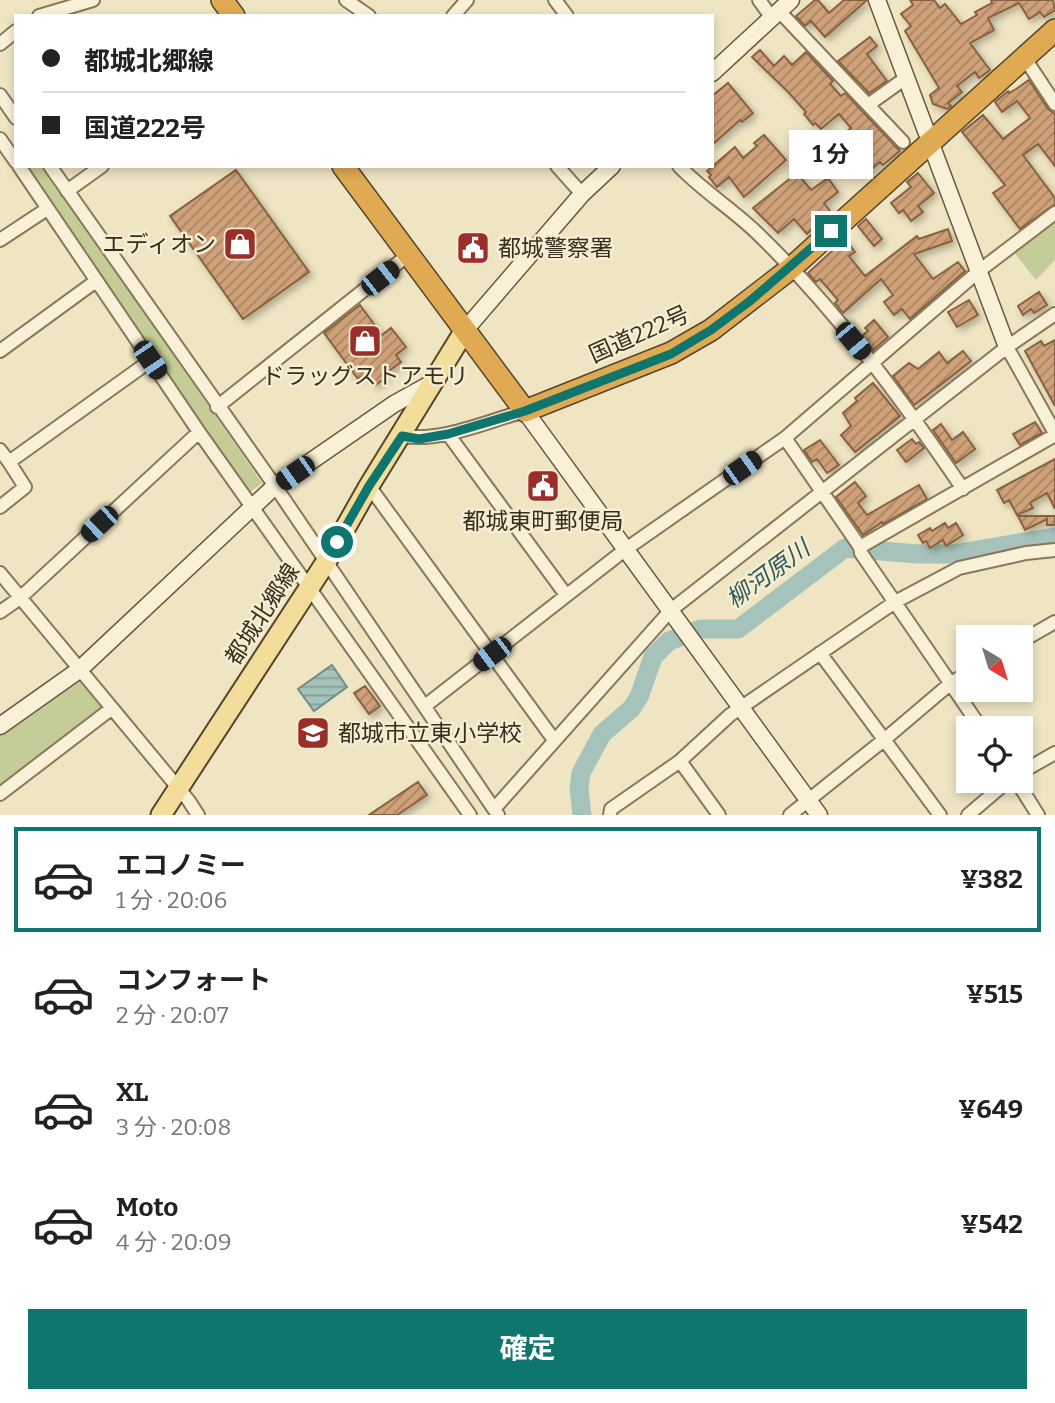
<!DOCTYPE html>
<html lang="ja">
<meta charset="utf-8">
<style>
body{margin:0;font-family:Bitter,"Noto Sans JP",serif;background:#f6f6f6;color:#222;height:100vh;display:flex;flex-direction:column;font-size:26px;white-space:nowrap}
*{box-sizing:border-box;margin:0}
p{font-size:23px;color:#767676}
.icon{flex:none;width:38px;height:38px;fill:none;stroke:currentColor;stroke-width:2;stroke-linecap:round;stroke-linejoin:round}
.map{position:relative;height:815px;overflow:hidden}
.sheet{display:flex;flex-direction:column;background:#fff;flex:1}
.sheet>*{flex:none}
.hud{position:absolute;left:14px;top:14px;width:700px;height:154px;border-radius:0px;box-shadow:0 4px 10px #0003;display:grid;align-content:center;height:154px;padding:0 28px;background:#fff}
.needle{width:46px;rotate:142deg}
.controls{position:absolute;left:956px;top:625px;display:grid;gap:14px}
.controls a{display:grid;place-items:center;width:77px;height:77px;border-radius:0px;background:#fff;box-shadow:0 4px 10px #0003;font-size:35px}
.end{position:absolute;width:32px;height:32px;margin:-16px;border:9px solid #0f766e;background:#fff;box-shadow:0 0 0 4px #fff}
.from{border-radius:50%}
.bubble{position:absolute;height:49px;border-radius:0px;background:#fff;box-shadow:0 4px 10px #0003;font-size:23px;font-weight:700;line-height:49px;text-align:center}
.car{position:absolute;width:21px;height:42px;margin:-21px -10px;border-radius:9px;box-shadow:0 0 5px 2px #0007;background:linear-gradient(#222 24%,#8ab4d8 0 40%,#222 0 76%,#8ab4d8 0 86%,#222 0)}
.hud b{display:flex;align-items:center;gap:24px;height:66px;font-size:26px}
.hud b+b{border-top:2px solid #e0e0e0}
.hud i{width:18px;height:18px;background:#222}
ul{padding:12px 0 0;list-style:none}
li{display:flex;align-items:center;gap:21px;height:105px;margin:0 14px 10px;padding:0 14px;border:4px solid transparent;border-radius:0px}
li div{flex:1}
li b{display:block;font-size:26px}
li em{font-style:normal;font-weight:700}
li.selected{border-color:#0f766e}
li>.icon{width:63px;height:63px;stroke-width:1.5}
.cta{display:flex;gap:14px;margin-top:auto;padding:14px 28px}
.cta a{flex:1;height:80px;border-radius:0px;background:#0f766e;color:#fff;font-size:28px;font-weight:700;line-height:80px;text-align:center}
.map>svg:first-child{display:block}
.green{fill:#c4cd97}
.water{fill:url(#water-rules);stroke:#6c9089;stroke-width:2}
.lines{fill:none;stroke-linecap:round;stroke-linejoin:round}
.river{stroke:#a5c2bb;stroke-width:19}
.building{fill:url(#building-hatch);stroke:#89613f;stroke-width:2;filter:url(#shadow)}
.street-casing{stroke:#8a7659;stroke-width:16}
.secondary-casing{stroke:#6b573d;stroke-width:19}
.primary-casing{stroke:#57442e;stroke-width:23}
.highway-casing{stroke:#57442e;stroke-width:24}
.street{stroke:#f9f1d7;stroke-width:12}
.secondary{stroke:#f9f1d7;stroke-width:16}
.primary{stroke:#f3dd9a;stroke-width:19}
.highway{stroke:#e0aa52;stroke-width:21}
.route{stroke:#0f766e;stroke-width:9}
.labels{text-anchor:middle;stroke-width:5;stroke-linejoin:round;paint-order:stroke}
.poi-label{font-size:23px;fill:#392d1e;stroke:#f6eed3;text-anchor:start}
.street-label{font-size:23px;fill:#392d1e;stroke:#f6eed3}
.water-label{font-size:24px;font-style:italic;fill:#2d5959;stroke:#f6eed3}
</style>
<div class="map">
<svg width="1055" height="815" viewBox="0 0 1055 815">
<defs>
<pattern id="water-rules" width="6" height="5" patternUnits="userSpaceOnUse" patternTransform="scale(1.75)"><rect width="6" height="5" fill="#a5c2bb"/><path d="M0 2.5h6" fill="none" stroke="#879e97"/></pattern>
<pattern id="building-hatch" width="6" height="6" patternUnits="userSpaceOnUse" patternTransform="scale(1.75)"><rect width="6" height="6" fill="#cea178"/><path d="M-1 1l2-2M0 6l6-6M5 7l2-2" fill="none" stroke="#a88462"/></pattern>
<filter id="shadow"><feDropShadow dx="3.5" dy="3.5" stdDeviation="3.5" flood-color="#0004"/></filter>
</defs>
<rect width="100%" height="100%" fill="#efe5c3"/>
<!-- green -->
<path class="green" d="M28,166H42L262,483L249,493Z
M1055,221V260L1036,280L1014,252Z
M77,680L82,681L104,708L0,788V735Z"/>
<!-- water -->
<path class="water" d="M332,665L347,687L314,711L298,689Z"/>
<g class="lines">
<!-- river -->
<path class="river" d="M582,815L579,789L581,773L602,734L631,709L639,697L653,657L669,641L701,629H738L845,548L918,554H953L1055,537"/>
</g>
<!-- building -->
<path class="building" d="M815,0H818L829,13L844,0H867L825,37L811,21L805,26L796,16Z
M910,0H934L940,8L945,4L961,24L977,15L975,12L992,3L991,0H1053L1055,10L1044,17L1040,12L1029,19L1019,3L988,18L994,30L970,43L990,70L979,78L975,72L957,86L962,92L948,103L951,106L947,109L933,104L930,95L939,88L905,31L911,26L901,14L913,5Z
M870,37L877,46L867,54L887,81L869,93L838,61Z
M760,50L774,66L784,56L792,65L806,52L833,81L830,84L841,96L845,93L900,151L883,165L880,162L868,172L848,149L828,165L820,156L802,171L793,161L809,148L811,151L827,138L831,144L851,128L839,114L821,129L815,123L813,125L804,114L806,112L788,92L752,57Z
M1029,80L1048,109L1055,114V166L1038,144L1023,155L1055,198V204L1020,229L993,193L1005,185L962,132L983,115L1003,139L1017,128L1030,118L1017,101L1002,112L995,102L1008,91L1009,93L1016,89Z
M728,83L753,113L742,122L740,120L712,145V96Z
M764,135L786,160L744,197L729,177L717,187L709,177L711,175L707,171L735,147L743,158L757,146L754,143Z
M236,170L309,272L243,319L170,216Z
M797,173L811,190L828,178L838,192L824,203L830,211L813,225L814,227L807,234L794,219L778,233L753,208Z
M918,173L934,193L918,206L923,212L911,221L903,210L899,213L891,203L911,187L907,182Z
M866,219L882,239L874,246L858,226Z
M948,229L952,241L914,254L933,279L958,262L965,271L910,319L902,309L894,315L884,302L893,295L881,279L843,313L835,303L838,300L820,279L816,282L808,273L845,239L855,252L849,256L865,276L917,236L919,239Z
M1039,292L1047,305L1034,313L1031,309L1023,315L1018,306Z
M969,300L978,315L957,327L948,312Z
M360,305L382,335L391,328L406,347L396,355L401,362L382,376L384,379L375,385L367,373L358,379L324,333Z
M874,320L888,337L873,350L862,336L868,331L865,328Z
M1055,340V406L1025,351L1041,341L1044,346Z
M963,351L971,361L914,405L893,376L909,363L918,369L939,352L947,363Z
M873,383L900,416L855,452L841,435L851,426L843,413L857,401L855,398Z
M1035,422L1042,433L1020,445L1013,434Z
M941,424L952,440L963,432L975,449L956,463L933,430Z
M912,439L916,444L919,442L924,448L906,462L897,450Z
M820,440L839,465L827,473L817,459L812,462L804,450Z
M1055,459V509L1047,493L1030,503L1033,508L1017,515L1009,500L1004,503L997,490Z
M855,482L866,496L858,503L867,515L919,485L927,499L883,524L882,522L863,535L836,497Z
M1018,516H1055V525H1047V519L1025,530Z
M945,523L948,528L956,523L963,535L946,546L943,540L930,548L926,541L923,543L918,535L930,528L932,531Z
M365,686L380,706L369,714L354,693Z
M418,782L427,795L397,815H369Z"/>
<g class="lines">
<defs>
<path id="street" d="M346,0L369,16
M555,0L567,16
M759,0L772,18
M779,11L903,142
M39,16L93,0
M453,16L467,0
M0,44L16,31
M1024,57L1055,104
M0,95L16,118
M868,105L907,77
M0,139L16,162
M19,166L199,432L470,815
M50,166L275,486L498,815
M557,166L582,194
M679,166C703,191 732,209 756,232C835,308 901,398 963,489
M67,191L102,166
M0,240L47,209
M1007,347L1055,433
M0,351L96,281
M217,407L408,255
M448,434L566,595
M402,436C443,442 485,422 525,411
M785,438L860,547L861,553L981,728
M0,450L9,462
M369,486L554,740
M0,507L25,487L9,462L150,361
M860,547L1055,435
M0,573L189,801L198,815
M0,612L20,598L199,432
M1020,642L1055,622
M820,653L940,815
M425,706L626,549L785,438L979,271L1055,213
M680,761L719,815
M1020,773L1055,753
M1016,780L1038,815
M0,794L111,709
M494,809L671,610L1007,347L1055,314
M610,815L611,809L680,761L730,715L895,602L959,568L1026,553L1055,550
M790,815L885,739L951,683L968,673
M968,815L1009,780"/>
<path id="secondary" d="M877,0L1007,347
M712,73L791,0
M465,330L582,194L612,166
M525,411L819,815
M0,726L79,670L275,486L394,404L432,383"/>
<path id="primary" d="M161,815L326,562L369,486L465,330"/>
<path id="highway" d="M222,0L234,16
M343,166L525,411L671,353L711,330L790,269L1055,30"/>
</defs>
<!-- street casing -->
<use href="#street" class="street-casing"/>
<!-- secondary casing -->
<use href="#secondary" class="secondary-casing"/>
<!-- primary casing -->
<use href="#primary" class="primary-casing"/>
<!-- highway casing -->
<use href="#highway" class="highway-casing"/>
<!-- street -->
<use href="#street" class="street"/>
<!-- secondary -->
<use href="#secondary" class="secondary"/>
<!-- primary -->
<use href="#primary" class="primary"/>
<!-- highway -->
<use href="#highway" class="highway"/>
</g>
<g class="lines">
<!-- route -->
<path class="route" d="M337,542L369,486L402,436L419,439L448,434L525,411L671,354L711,330L750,301L831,231"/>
</g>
<!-- icons -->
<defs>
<symbol id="shop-square" viewBox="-11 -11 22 22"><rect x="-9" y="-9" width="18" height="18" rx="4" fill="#9a2e28" stroke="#f6eed3"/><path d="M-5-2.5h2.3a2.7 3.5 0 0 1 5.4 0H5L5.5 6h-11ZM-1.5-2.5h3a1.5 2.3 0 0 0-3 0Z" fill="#fff"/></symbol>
<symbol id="civic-square" viewBox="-11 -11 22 22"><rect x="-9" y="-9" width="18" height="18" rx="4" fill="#9a2e28" stroke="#f6eed3"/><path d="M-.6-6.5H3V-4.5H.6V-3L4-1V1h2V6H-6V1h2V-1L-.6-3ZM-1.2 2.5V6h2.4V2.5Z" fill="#fff"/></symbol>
<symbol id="school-square" viewBox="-11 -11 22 22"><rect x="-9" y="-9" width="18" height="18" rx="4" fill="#9a2e28" stroke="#f6eed3"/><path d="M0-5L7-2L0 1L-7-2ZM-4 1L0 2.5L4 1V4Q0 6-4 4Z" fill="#fff"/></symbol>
</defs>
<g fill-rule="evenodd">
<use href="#shop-square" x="221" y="225" width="38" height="38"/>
<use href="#civic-square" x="454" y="229" width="38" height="38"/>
<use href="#shop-square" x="346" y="322" width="38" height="38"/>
<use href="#civic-square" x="524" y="467" width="38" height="38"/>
<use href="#school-square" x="294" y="714" width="38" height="38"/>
</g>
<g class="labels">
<!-- poi labels -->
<g class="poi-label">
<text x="216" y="252" text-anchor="end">エディオン</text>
<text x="498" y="256">都城警察署</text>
<text x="365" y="384" text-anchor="middle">ドラッグストアモリ</text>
<text x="543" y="529" text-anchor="middle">都城東町郵便局</text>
<text x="338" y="741">都城市立東小学校</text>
</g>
<!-- street labels -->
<g class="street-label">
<text transform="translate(639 334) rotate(-24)" y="8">国道222号</text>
<text transform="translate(262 614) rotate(-57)" y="8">都城北郷線</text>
</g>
<!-- water labels -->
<g class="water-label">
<text transform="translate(768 574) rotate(-36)" y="8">柳河原川</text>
</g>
</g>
</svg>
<div class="controls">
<a><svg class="needle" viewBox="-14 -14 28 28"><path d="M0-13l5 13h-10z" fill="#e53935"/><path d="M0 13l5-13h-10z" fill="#767676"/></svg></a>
<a><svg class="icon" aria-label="locate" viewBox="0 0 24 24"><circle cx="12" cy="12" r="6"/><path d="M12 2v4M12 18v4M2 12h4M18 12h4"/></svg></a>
</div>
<i class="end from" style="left:337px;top:542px"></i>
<i class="end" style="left:831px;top:231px"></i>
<div class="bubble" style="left:789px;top:130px;width:84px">1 分</div>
<i class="car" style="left:380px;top:278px;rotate:52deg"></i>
<i class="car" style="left:853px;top:341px;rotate:140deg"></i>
<i class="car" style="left:150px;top:360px;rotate:146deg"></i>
<i class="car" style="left:742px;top:468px;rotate:55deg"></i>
<i class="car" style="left:295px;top:473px;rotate:235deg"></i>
<i class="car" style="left:99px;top:524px;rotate:227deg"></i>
<i class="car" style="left:492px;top:654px;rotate:233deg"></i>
<div class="hud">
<b><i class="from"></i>都城北郷線</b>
<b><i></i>国道222号</b>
</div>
</div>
<section class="sheet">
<ul>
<li class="selected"><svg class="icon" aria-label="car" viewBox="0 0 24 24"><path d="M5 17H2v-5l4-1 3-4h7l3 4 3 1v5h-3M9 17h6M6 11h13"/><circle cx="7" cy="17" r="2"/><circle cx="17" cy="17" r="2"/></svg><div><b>エコノミー</b><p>1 分 · 20:06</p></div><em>¥382</em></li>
<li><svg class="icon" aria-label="car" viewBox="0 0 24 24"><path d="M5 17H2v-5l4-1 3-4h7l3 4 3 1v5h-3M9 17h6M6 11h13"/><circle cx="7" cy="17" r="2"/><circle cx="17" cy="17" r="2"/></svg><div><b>コンフォート</b><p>2 分 · 20:07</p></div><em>¥515</em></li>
<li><svg class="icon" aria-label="car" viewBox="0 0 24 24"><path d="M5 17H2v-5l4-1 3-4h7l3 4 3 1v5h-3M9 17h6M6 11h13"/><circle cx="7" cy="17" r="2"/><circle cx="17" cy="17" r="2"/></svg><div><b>XL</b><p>3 分 · 20:08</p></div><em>¥649</em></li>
<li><svg class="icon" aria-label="car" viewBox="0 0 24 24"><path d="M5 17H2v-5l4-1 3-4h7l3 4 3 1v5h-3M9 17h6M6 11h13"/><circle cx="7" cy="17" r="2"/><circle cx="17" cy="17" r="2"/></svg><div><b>Moto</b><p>4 分 · 20:09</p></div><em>¥542</em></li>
</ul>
<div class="cta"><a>確定</a></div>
</section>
